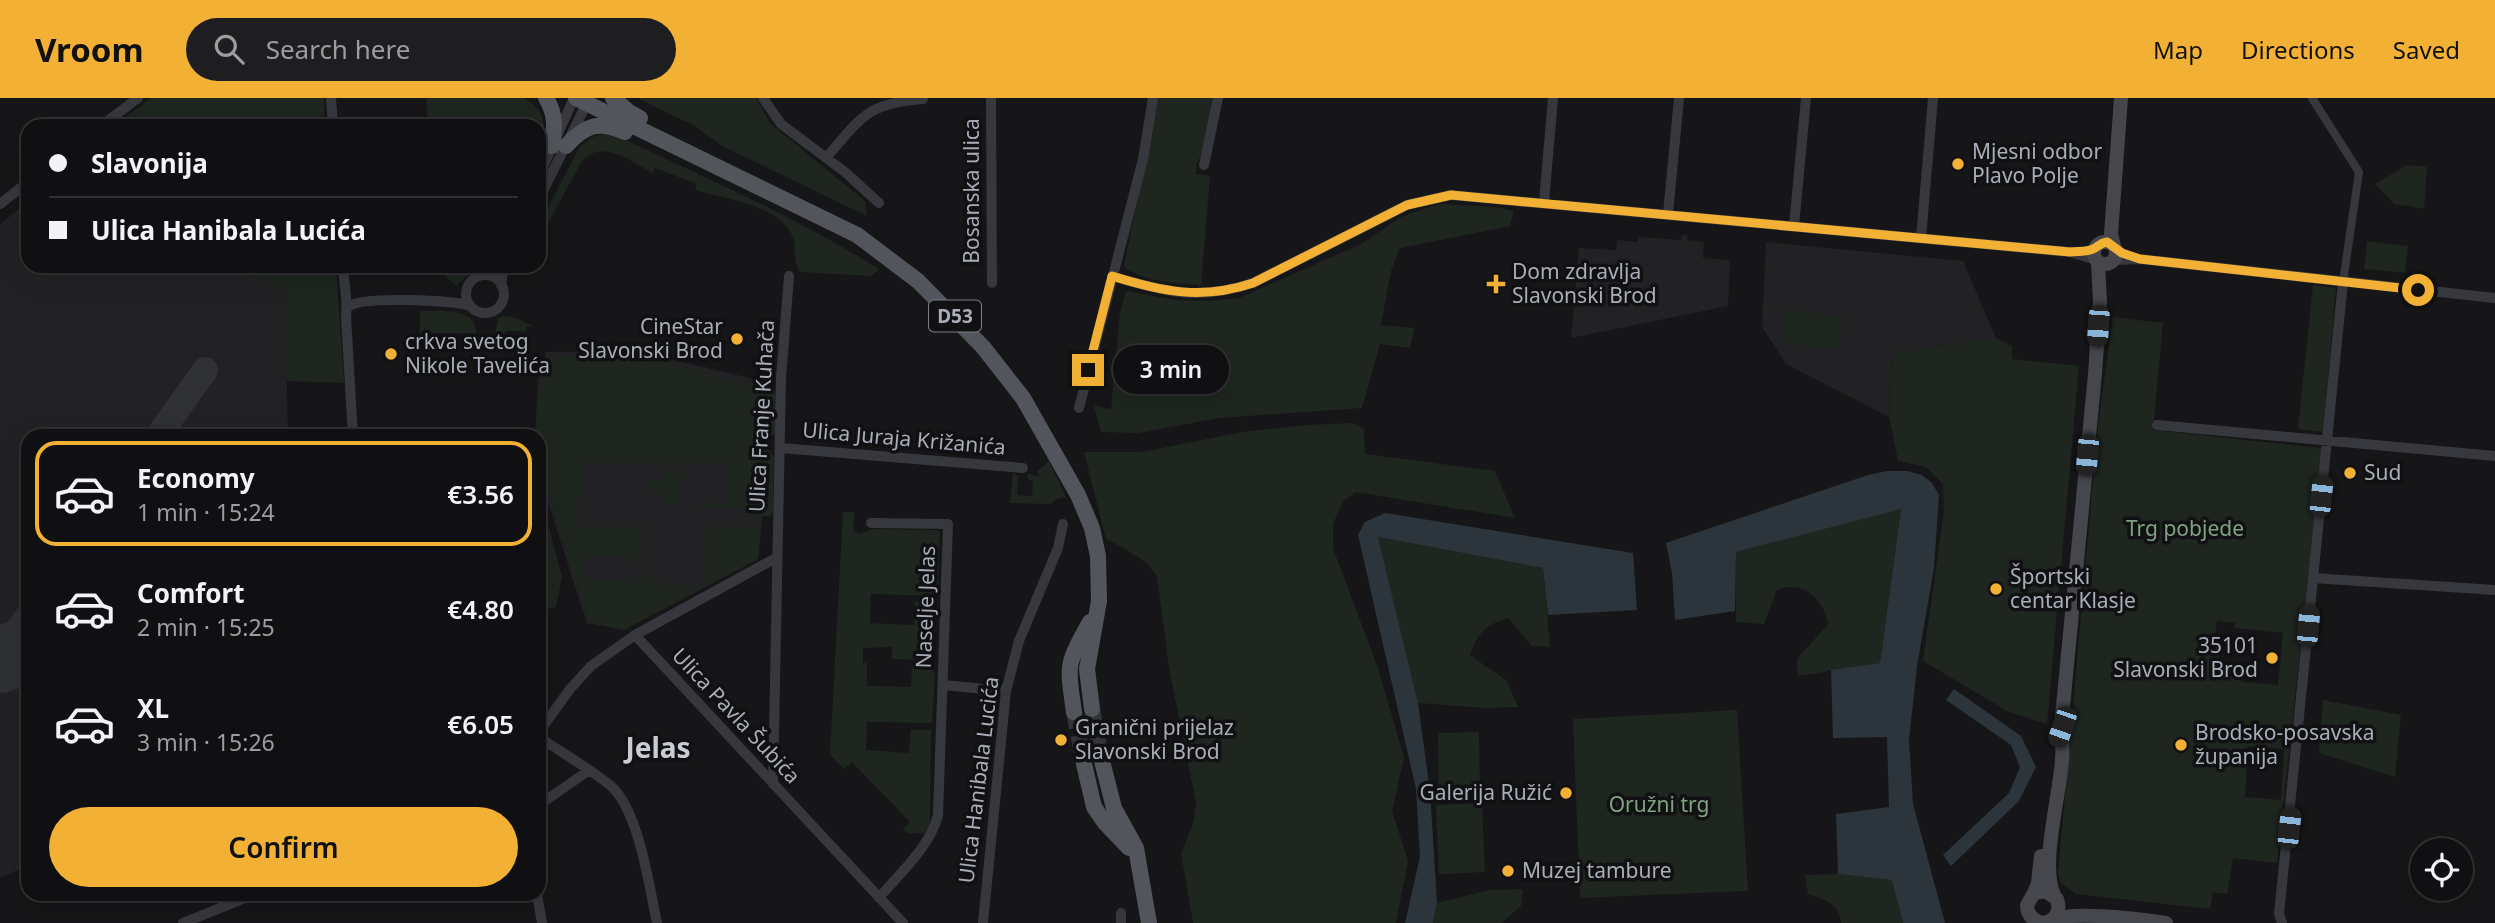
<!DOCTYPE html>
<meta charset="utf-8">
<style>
body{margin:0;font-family:"Noto Sans",sans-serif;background:#1e1e20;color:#f1f3f6;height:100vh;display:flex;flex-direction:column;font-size:26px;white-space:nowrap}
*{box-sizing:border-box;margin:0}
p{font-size:23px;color:#9c9d9f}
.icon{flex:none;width:38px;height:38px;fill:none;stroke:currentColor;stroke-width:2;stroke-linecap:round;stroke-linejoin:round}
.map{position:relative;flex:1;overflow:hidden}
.sheet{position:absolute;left:21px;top:331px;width:525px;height:472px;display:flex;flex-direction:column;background:#101012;border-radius:21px;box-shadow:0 7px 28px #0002,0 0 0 2px #303032}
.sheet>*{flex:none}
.hud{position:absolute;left:21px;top:21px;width:525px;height:154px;border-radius:21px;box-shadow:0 7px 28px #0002,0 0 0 2px #303032;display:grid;align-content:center;height:154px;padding:0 28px;background:#101012}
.fabs{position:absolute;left:2410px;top:740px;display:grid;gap:14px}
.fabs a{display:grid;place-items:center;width:63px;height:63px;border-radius:50%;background:#101012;box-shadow:0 7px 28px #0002,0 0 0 2px #303032;font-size:35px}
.end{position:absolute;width:32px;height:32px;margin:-16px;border:9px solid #f2b134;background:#111;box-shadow:0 0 0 4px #111}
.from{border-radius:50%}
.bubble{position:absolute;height:49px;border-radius:24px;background:#101012;box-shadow:0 7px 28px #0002,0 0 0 2px #303032;font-size:23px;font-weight:600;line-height:49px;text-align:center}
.car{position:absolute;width:21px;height:42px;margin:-21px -10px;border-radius:9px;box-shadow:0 0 5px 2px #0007;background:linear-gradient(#222 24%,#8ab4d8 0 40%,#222 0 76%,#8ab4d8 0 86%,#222 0)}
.hud b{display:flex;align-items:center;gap:24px;height:66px;font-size:26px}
.hud b+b{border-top:2px solid #303032}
.hud i{width:18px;height:18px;background:#f1f3f6}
ul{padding:12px 0 0;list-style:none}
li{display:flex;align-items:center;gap:21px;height:105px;margin:0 14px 10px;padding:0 14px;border:4px solid transparent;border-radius:21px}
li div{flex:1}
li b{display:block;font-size:26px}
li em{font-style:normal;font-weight:600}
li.selected{border-color:#f2b134}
li>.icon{width:63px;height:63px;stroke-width:1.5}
.action{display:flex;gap:14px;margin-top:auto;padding:14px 28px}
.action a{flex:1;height:80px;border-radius:42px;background:#f2b134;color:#111;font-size:28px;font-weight:600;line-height:80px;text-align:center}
header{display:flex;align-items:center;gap:42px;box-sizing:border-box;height:98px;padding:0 35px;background:#f2b134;color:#111}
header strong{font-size:33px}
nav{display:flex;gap:38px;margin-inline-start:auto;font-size:24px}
.search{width:490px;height:63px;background:#1e1e20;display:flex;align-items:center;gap:18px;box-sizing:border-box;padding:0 24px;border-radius:38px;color:#9c9d9f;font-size:26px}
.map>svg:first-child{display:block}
.built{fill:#222225}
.green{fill:#1e261f;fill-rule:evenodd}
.water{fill:#2c353c}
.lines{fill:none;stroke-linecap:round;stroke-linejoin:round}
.taxiway{stroke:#303135;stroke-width:26}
.runway{stroke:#303135;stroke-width:66}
.primary-tunnel{stroke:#333438;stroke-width:16;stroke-dasharray:16 8;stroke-linecap:butt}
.pedestrian{stroke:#37383d;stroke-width:8}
.minor{stroke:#37383d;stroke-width:10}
.secondary{stroke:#45474d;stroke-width:14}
.primary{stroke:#53555c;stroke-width:16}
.route{stroke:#f2b134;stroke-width:9}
.poi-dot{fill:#f2b134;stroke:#111113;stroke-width:2.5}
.labels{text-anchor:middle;stroke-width:7;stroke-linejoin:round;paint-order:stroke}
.shield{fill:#111113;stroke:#7b7e86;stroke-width:2}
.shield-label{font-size:19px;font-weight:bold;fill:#a8adb8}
.poi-label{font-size:21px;fill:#a8adb8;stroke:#111113;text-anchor:start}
.street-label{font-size:21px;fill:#a8adb8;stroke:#111113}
.park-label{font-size:21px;fill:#7fa381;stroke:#111113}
.district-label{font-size:28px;font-weight:bold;fill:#c9ccd4;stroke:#111113}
</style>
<header>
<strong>Vroom</strong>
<div class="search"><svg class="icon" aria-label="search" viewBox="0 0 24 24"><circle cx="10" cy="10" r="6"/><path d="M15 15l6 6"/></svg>Search here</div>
<nav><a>Map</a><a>Directions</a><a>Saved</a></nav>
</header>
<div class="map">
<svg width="2495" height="825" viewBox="0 0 2495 825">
<rect width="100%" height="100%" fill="#161618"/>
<!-- built -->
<path class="built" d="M28,104V168H232L285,193L288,338H28V768L0,780V126Z
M1682,137H1687V142L1704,144L1703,160L1730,162L1728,208L1571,240L1579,150L1616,152L1617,142L1638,144V139L1681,142Z
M1766,144L1963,163L1996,240L1893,255L1889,319L1786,266L1762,229Z
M634,253L750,280L775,293L758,461L624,532L587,525L539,377V338H535L538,282L546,254Z"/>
<!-- green -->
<path class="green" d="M151,0H324L325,28H114Z
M426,0H524C544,10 549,30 539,49V28H428Z
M637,0H756L770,25L865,103L867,118L724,49L693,27Z
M1158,0H1213L1203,54L1197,65L1196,76L1210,78L1201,187C1181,186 1138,183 1124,168Z
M605,36H613C703,79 795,118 879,171L872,178L800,174C792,163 797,148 792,137C778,107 723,100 695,92L697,86L655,70L652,75C631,63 602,40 582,63L539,142V127L579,50L592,39Z
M2407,67L2427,69L2424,111L2395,106L2375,86Z
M1438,106L1495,109L1514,113L1510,128L1400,150L1391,173L1381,227L1414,230L1410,250L1380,246L1362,310L1220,320L1138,335L1101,334L1094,308L1111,311L1120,214L1126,193L1175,202L1208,203L1239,200L1361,146L1401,119Z
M2367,143L2408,148L2405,175L2364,171Z
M232,168H336L344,285L287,283L285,193Z
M439,168H478L456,188L439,172Z
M2313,187L2336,190L2323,334L2298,331Z
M1783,211L1842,218L1839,251L1823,249L1822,252L1780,244Z
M420,213C439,213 481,209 476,239L469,241L468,235H429L428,242H420Z
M503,218L516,220L535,229L527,228L526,233H505L504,241L497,238L495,235L498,221Z
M2113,219L2163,225L2153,332L2322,350L2277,765L2233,760L2227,796L2213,794L2210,811L2076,796L2060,784L2058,776L2098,326ZM2217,523L2235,525V530L2283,535L2278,587L2241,584V579L2218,577L2220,554L2213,552ZM2248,648L2284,651L2281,702L2245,699Z
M1996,240L2012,248V261L2079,268L2047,626L2009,614L1923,563L1944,413L1943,386L1926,369L1898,363L1889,319L1893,255Z
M632,256L759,289L778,299L775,336L769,340L753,339V347L767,349L774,359L773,413L770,418L750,419L746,411H705L698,406L729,405V364H583V402H578V429L641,428V464H630V458H586V483H630V480H638L639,477H652V484H657V488H705L707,428L761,429L758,461L624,532L589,523L539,368V338H536C538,312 536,279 552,258Z
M1353,325L1364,331L1365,356L1495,373L1515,420L1356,394L1343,403L1333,426V450L1378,570L1404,659L1392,713L1408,763L1396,825H1193L1181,756L1194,723L1196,705L1169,570L1157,478L1147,465L1122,449L1106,441L1084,354H1142L1242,334L1306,327Z
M1049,363L1066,399L1057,401L1051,406L1010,405L1013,375L1018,378L1017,397L1032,398L1033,384L1028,381V375L1037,378L1039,377L1037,373Z
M664,373H682L688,381H681V405H664V395L648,394V383L664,381Z
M539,393L562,478L556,509L539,512Z
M1901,410L1880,565L1798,578L1797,561L1828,526C1825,502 1802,481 1777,492L1764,526L1736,524V454Z
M843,414H855C854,423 852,426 855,434L859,436L873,431L937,432L940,434L938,496L936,498L871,496L870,525L914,527L915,503L932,505L936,508L934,559L923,562L892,561V549L863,550V565H867V588L911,589L912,566L931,569L935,576L932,625L867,624L866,652L909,655L911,632H931L930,723L928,730L924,735H908L903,731L910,724L852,664L844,671L830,656Z
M1378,439L1543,470L1550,549L1532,548L1508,520C1485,527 1478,535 1470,557L1507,583L1518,609L1485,610L1418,605Z
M2323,602L2401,617L2395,679L2319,655Z
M1737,612L1748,793L1580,800L1573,621Z
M1479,634L1480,693H1439L1438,635Z
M1482,705L1485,774L1439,776L1436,707Z
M1838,776L1893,782L1903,825H1841C1839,805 1825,802 1808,796L1805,777Z
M1523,791L1521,808L1501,825H1433L1437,805L1490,792Z"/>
<!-- water -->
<path class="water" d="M1887,373H1907L1922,377L1932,385L1939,397L1934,470L1917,568L1909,642L1913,706L1945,825H1903L1892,782L1838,776L1836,716L1889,709L1887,639L1833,640L1831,572L1880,565L1901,411L1736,454L1735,513L1675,522L1672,475L1666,445L1868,377Z
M1385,415L1633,455L1637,512L1548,517L1543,470L1378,439L1418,605L1430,693L1437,805L1433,825H1405L1420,759L1416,691L1358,437L1365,424Z
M1954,591L2021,638L2036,669L2019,703L1951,768L1943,757L2009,695L2020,669L2011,647L1946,602Z"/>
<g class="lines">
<!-- taxiway -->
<path class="taxiway" d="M158,338L205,272
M0,557L28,518"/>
<!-- runway -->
<path class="runway" d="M0,562L28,552"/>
<!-- primary-tunnel -->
<path class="primary-tunnel" d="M1092,611L1102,663
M1074,614L1084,666"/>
<!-- pedestrian -->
<path class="pedestrian" d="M2312,0L2359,74L2343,184"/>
<!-- minor -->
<path class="minor" d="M331,0L333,28
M763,0L781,26L845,74L879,105
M991,0L992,185
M101,28L138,0
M826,60C861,20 866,5 923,1
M1204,67L1218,0
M539,78L574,0
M539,101L587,5
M1544,104L1553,0
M0,106L28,84
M1668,116L1679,0
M1794,128L1806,0
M1921,140L1933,0
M2114,162L2139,161L2495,200
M343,168C344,186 348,203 346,219L353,338
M466 196a19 19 0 1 1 38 0a19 19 0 1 1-38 0Z
M1112,178C1164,194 1200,203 1253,185L1407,107L1451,97L2070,154L2096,162
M501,187L504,168
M349,208C364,198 452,202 471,208
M1079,310L1143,61L1153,0
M2157,327L2495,358
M781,350L1023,370
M871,425L948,426L938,717C930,749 900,775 879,800
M2313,480L2495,492
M635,537L776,460
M943,587L1006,593
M539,634L570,591L591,568L635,537L903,825
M539,639C562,655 589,670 611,688C639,713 649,788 657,825
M773,686L781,280L789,178
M539,707L588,673
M537,796L542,825
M1121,815V825
M183,825L255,796
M983,825L1006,593L1019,543L1058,450L1063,426
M2282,825L2279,816L2343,184"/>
<!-- secondary -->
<path class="secondary" d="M2094 155a11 11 0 1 1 22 0a11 11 0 1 1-22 0Z
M2114,148L2111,136L2121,0
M2034,795L2038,785L2041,758
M2054,797C2040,768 2060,696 2062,662C2063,651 2062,640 2061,629L2095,276L2100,204L2098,164
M2053,821C2080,813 2138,821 2166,825
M2043,825C2033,823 2027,817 2027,807L2034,795L2045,793L2057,801C2061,813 2056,823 2043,825"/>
<!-- primary -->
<path class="primary" d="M546,0C556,16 555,30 552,48
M576,0L857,137L918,183L983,249L1023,300L1078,397L1092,430L1098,458L1099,503L1087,571L1092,611
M613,0L629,14L640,20
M566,48C585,27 599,22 625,34
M1074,614C1067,565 1066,567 1090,524
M1102,663L1114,710L1136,750L1149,825
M1084,666L1094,709L1105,725L1129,750"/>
</g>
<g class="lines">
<!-- route -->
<path class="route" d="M1088,272L1112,178C1163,194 1202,202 1253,185L1407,107L1451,97L2070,154C2077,153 2087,154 2093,151C2099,148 2100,145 2107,144L2122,155L2140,161L2418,192"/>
</g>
<!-- markers -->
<g class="poi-dot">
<circle cx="1958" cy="66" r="7"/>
<path d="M1492.5 175.5h7v7h7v7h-7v7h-7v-7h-7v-7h7z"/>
<circle cx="737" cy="241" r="7"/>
<circle cx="391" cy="256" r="7"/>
<circle cx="2350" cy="375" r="7"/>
<circle cx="1996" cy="491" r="7"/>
<circle cx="2272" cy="560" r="7"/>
<circle cx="1061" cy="642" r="7"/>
<circle cx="2181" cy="647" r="7"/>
<circle cx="1566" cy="695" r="7"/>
<circle cx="1508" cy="773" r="7"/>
</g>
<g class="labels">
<!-- shield labels -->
<rect class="shield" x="929" y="202.5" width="52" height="31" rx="5"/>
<g class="shield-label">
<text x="955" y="225">D53</text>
</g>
<!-- poi labels -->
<g class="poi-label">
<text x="1972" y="61">Mjesni odbor<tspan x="1972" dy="24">Plavo Polje</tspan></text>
<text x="1512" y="181">Dom zdravlja<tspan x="1512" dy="24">Slavonski Brod</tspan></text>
<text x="723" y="236" text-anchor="end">CineStar<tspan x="723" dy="24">Slavonski Brod</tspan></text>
<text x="405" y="251">crkva svetog<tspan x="405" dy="24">Nikole Tavelića</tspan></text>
<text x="2364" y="382">Sud</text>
<text x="2010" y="486">Športski<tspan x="2010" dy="24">centar Klasje</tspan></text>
<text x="2258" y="555" text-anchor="end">35101<tspan x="2258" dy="24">Slavonski Brod</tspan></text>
<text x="1075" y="637">Granični prijelaz<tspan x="1075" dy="24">Slavonski Brod</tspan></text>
<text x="2195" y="642">Brodsko-posavska<tspan x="2195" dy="24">županija</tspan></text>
<text x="1552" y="702" text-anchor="end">Galerija Ružić</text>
<text x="1522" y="780">Muzej tambure</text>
</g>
<!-- street labels -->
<g class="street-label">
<text transform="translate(972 93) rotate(-90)" y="7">Bosanska ulica</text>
<text transform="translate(762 318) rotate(-87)" y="7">Ulica Franje Kuhača</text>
<text transform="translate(904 341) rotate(5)" y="7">Ulica Juraja Križanića</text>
<text transform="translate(926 509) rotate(-88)" y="7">Naselje Jelas</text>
<text transform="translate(736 618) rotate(47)" y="7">Ulica Pavla Šubića</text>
<text transform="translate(979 682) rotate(-83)" y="7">Ulica Hanibala Lucića</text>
</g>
<!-- park labels -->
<g class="park-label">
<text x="2185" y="438">Trg pobjede</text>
<text x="1659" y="714">Oružni trg</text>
</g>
<!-- district labels -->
<g class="district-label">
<text x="658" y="660">Jelas</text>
</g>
</g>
</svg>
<div class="fabs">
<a><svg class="icon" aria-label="locate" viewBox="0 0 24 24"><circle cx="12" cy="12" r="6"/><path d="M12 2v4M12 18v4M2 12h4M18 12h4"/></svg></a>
</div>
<i class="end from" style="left:2418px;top:192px"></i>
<i class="end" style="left:1088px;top:272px"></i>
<div class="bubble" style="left:1113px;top:247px;width:116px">3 min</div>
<i class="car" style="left:2098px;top:228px;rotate:184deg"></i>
<i class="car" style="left:2087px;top:357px;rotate:185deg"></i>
<i class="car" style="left:2321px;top:398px;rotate:6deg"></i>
<i class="car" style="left:2308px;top:528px;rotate:5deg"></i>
<i class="car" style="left:2062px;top:629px;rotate:199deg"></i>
<i class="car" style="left:2289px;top:730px;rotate:6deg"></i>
<div class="hud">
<b><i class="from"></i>Slavonija</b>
<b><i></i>Ulica Hanibala Lucića</b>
</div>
<section class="sheet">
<ul>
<li class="selected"><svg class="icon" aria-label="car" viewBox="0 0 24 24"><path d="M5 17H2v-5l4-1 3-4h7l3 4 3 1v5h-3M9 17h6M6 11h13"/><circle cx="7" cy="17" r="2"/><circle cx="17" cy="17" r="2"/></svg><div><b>Economy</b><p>1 min · 15:24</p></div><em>€3.56</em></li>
<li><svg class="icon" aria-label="car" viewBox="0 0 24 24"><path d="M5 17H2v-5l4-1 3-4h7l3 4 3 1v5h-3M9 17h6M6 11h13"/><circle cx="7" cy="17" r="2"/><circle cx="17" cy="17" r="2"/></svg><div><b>Comfort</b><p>2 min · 15:25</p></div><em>€4.80</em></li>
<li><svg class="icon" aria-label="car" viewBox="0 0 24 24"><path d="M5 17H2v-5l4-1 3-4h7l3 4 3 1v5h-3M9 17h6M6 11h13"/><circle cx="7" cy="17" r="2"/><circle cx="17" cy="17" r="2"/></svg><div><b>XL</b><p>3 min · 15:26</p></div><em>€6.05</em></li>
</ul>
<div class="action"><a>Confirm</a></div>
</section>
</div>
